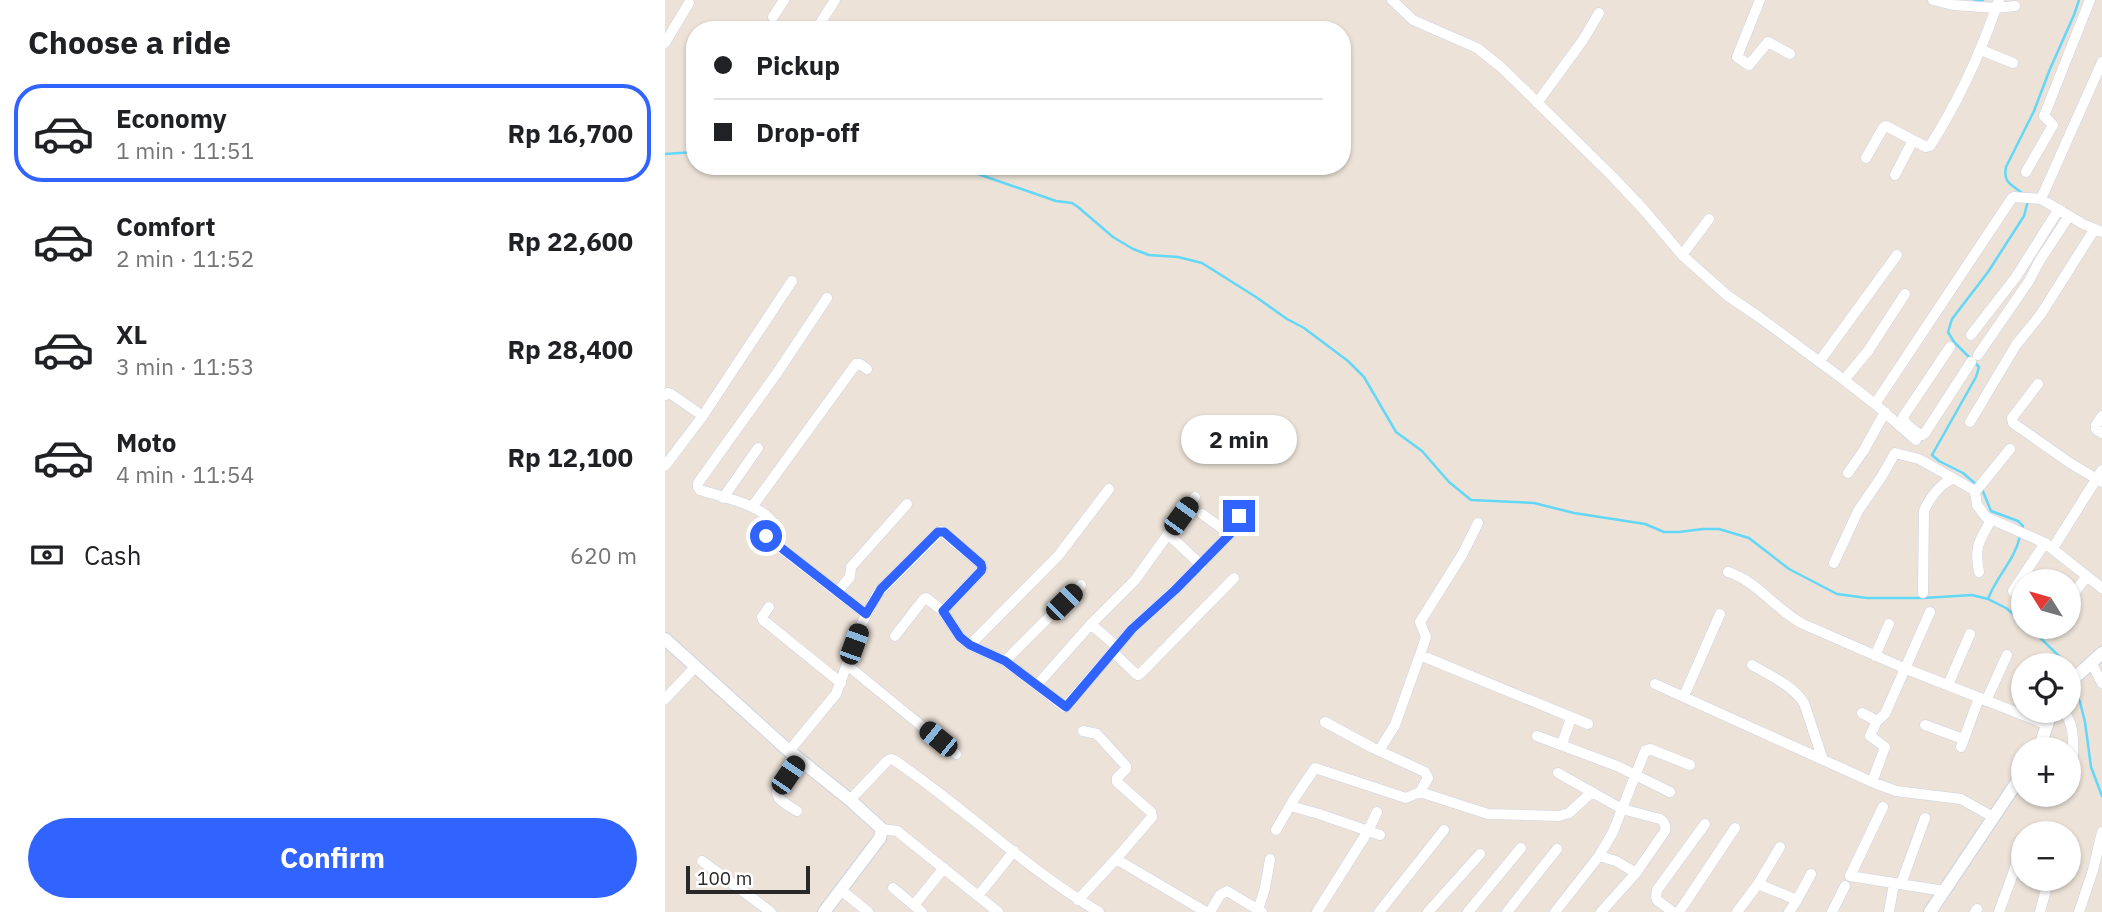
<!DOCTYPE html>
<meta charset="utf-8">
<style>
body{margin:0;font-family:"IBM Plex Sans",sans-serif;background:#f6f6f6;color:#202124;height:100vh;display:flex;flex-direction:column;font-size:26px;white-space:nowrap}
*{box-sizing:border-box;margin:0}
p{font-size:23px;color:#757577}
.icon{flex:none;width:38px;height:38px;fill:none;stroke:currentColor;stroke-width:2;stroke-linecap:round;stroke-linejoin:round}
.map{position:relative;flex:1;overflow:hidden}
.drawer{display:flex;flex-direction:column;background:#fff;width:665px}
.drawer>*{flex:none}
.top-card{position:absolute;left:21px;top:21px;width:665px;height:154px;border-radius:28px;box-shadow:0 2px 5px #0004;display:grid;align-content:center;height:154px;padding:0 28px;background:#fff}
.needle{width:46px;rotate:307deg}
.fabs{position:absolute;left:1346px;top:569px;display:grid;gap:14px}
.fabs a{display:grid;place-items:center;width:70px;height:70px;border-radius:50%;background:#fff;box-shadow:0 2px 5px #0004;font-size:35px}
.scale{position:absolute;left:21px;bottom:18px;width:124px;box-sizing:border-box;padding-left:7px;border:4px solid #282828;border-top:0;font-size:19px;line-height:24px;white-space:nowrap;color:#282828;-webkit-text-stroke:5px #fff;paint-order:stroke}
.end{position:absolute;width:32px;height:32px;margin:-16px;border:9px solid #3163ff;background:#fff;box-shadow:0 0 0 4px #fff}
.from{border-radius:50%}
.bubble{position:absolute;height:49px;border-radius:24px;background:#fff;box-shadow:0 2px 5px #0004;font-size:23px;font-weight:700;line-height:49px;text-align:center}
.car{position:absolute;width:21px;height:42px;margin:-21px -10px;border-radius:9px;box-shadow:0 0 5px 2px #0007;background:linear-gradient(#222 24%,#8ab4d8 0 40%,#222 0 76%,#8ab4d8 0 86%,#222 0)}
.top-card b{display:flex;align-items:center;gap:24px;height:66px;font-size:26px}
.top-card b+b{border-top:2px solid #e0e0e0}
.top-card i{width:18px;height:18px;background:#202124}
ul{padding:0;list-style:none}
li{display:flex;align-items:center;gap:21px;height:98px;margin:0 14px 10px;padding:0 14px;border:4px solid transparent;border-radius:28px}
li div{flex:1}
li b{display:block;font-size:26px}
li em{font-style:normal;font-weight:700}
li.selected{border-color:#3163ff}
li>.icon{width:63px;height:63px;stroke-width:1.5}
h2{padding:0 28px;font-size:32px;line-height:84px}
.pay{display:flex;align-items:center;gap:18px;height:77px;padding:0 28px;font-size:26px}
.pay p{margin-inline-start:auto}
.primary-button{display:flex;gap:14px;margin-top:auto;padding:14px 28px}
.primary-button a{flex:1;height:80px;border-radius:42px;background:#3163ff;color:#fff;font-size:28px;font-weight:700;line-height:80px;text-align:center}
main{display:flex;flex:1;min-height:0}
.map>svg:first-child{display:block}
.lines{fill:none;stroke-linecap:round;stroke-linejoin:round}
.stream{stroke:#62d7f7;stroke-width:2.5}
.minor-casing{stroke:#cdd2e2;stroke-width:11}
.tertiary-casing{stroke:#cdd2e2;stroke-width:14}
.minor{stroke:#fff;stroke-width:10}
.tertiary{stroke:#fff;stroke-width:12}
.route{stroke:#3163ff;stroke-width:9}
</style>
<main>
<section class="drawer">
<h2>Choose a ride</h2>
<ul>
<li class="selected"><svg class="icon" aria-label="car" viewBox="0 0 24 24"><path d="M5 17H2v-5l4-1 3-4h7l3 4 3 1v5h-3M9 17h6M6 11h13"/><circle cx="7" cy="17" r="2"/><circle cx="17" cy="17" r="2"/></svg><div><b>Economy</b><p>1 min · 11:51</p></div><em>Rp 16,700</em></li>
<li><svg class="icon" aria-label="car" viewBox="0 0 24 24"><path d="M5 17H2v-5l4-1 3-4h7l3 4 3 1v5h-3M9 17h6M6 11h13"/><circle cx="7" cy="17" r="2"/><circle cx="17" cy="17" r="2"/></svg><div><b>Comfort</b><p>2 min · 11:52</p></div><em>Rp 22,600</em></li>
<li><svg class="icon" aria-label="car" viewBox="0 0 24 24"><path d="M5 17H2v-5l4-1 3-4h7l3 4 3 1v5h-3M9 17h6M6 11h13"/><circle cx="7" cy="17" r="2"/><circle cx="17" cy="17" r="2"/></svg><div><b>XL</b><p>3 min · 11:53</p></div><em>Rp 28,400</em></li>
<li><svg class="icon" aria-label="car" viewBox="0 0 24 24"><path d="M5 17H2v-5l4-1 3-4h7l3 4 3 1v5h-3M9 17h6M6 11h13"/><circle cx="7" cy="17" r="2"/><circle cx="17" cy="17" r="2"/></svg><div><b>Moto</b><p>4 min · 11:54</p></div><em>Rp 12,100</em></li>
</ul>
<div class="pay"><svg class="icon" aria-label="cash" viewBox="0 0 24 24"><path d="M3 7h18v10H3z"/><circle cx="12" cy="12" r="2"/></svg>Cash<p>620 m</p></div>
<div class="primary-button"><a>Confirm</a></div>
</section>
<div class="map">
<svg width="1437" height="912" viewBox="0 0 1437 912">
<rect width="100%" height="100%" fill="#ece2d8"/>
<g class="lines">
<!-- stream -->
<path class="stream" d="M1307,2L1318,0
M0,154L30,152
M290,166L391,201L407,203L413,207L448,237L468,249L484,255L513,257L537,263L591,297L622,319L639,328L683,361L699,377L731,432L757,451L784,482L806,500L869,503L909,513L980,524L999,532H1014L1038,529H1054L1084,538L1124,569L1172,594L1202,598H1259L1307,595L1323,599L1341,608L1358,622
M1357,193C1346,184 1338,183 1341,167L1369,111L1385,69L1409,15L1414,0
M1312,485L1298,473L1274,461L1267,455L1311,377L1314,367L1289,342L1283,332L1287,319L1323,272L1359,216L1363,201
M1317,489L1326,511L1353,521L1358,526L1357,529
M1323,599C1331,577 1350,560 1355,536
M1363,626L1397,659L1399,665
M1407,685L1415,702L1420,722L1426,767L1437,796"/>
<defs>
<path id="minor" d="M727,0L748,20L812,48L836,67L948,177L979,210L1017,255L1063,296L1094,317L1179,380
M1095,0L1072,57L1084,65L1103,42L1125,54
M1268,0L1288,5L1331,8L1334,0
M108,17L119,0
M151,30L170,0
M0,43L24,3
M1316,50L1348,63
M872,103L918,40L934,13
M1201,158L1218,128L1221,126L1261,147L1265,146C1293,102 1314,57 1331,8L1350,6
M1361,172L1388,125L1379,116L1425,0
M1230,175L1248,140
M1376,199L1437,62
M1017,255L1044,219
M162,298L112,373L33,483V487L35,490C56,497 96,504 108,523L101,534V537L201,614
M1306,335L1351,277L1394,209
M1285,347L1238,417C1240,425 1250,432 1257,435L1260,433L1306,362
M1313,355L1364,281L1375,260L1404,216
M1154,362L1232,255
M1373,384L1347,418L1348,423L1405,463L1437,482
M0,395L3,393L6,394L32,412
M1210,404L1179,380L1203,351L1240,294
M1437,416L1431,425V429L1437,433
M1305,422L1351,345L1376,314L1429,230
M1251,440L1210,404L1347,198L1349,197L1376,199L1418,224L1437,232
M0,466L37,417L127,281
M1183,473L1199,450L1220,412
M1310,492L1345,449
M58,498L93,448
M87,507L191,364H195L202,369
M537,514L565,534
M503,534L536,565
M1388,548L1437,470
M1169,563L1193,511L1217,476L1230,453L1254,459L1307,489L1310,492L1312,505L1321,517L1380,543L1437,588
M1063,572C1092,581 1111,610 1138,624L1239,668L1383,725
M1314,572C1309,546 1314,542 1326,520
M173,591L185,577L186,567L242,504
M1348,591L1380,543
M1258,593L1259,511C1264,499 1275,484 1287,479
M1404,600L1422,576
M104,607L97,617L98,620L176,683
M230,636L258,600L261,598L278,611L295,637L305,645L340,661L400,707L467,629L510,590L565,534L574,516
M305,645L393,556L444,489
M452,647L426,624L470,580L530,497
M448,652L470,673L473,675L476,673L569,578
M755,655L761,637L755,622L797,555L813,523
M1210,656L1224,624
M340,661L416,585
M1426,662L1437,683
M1370,663L1372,665
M182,665L291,754
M1087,665C1106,676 1127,685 1139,703L1158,760
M990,684L1207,782L1231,791L1296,799L1328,817
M372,685L426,624
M1283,685L1305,634
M1019,696L1055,614
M0,699L30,667
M1321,701L1342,655
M1397,710C1410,723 1408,741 1408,758
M1197,713L1212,721L1205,736L1220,747L1207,782
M1212,721L1220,714L1265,612
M1260,725L1298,739
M872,736L952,766L1005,792
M897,744L906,718
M1296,747L1314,698
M715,749L730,725L755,655L923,724
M124,751L171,694L197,623L212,594L276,531L316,564L317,568L316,571L278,611
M893,773L957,809L948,832L934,856L951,861L971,873L936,912
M755,792L823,814L894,816L904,813L927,792
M185,800L222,761L226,759L229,760C299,807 362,870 434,912
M625,806L654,814L715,835
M1218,807L1185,876L1279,891
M132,811C125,806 112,801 112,792L134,759
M217,829L232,831L333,912
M611,830L629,799L650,768L741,798L755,792L763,778L760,772L708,748L660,722
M451,859L541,912
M37,861L106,912
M971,873L1000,831C1001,825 1000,822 995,819L957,809L980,751L985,749L1025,765
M1093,884L1132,900L1124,912
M1236,884L1260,818
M228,888L257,912
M176,890L203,912
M313,896L349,851
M413,900L451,859L487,817L486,812L452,782V778L461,769V766L432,734L418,731
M1132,900L1146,874
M249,905L279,868
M593,910L600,888L605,859
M545,912L555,895L562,891L597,912
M652,912L703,831L712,812
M714,912L779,830
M763,912L815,854
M803,912L856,848
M842,912L892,849
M890,912L934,856
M1008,912L992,900L991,897L992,890L1040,824
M1014,912L1070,828
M1072,912L1093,884L1115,847
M1167,912L1180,886
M1224,912L1229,883
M1310,912L1312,909
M1334,912L1350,868L1356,839
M1375,912L1384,878
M1414,912L1428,870L1437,832"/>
<path id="tertiary" d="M0,639L124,751L185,800L217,829L215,838L159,912
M1404,683L1437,653
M1374,749L1387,710
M1265,912L1358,773"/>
</defs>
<!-- minor casing -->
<use href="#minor" class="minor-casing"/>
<!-- tertiary casing -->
<use href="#tertiary" class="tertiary-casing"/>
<!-- minor -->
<use href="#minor" class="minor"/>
<!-- tertiary -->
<use href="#tertiary" class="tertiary"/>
</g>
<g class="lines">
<!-- route -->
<path class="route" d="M101,536L201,614L216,589L273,532H279L316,564L317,568L316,571L278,611L295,637L305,645L340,661L401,707L467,629L510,590L565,534L574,516"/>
</g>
</svg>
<div class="fabs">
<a><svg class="needle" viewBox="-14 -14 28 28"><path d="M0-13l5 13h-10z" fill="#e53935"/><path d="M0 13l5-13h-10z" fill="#757577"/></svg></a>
<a><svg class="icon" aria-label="locate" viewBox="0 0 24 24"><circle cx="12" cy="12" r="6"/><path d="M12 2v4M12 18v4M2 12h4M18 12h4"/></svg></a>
<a>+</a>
<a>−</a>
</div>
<div class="scale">100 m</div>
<i class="end from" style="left:101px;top:536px"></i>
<i class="end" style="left:574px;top:516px"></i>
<div class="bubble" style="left:516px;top:415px;width:116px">2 min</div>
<i class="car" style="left:516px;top:516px;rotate:36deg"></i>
<i class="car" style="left:399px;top:602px;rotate:45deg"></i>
<i class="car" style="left:189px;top:644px;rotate:20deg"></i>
<i class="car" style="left:273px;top:739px;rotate:309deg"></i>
<i class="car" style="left:123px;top:775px;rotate:34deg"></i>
<div class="top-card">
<b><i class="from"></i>Pickup</b>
<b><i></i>Drop-off</b>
</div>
</div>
</main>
